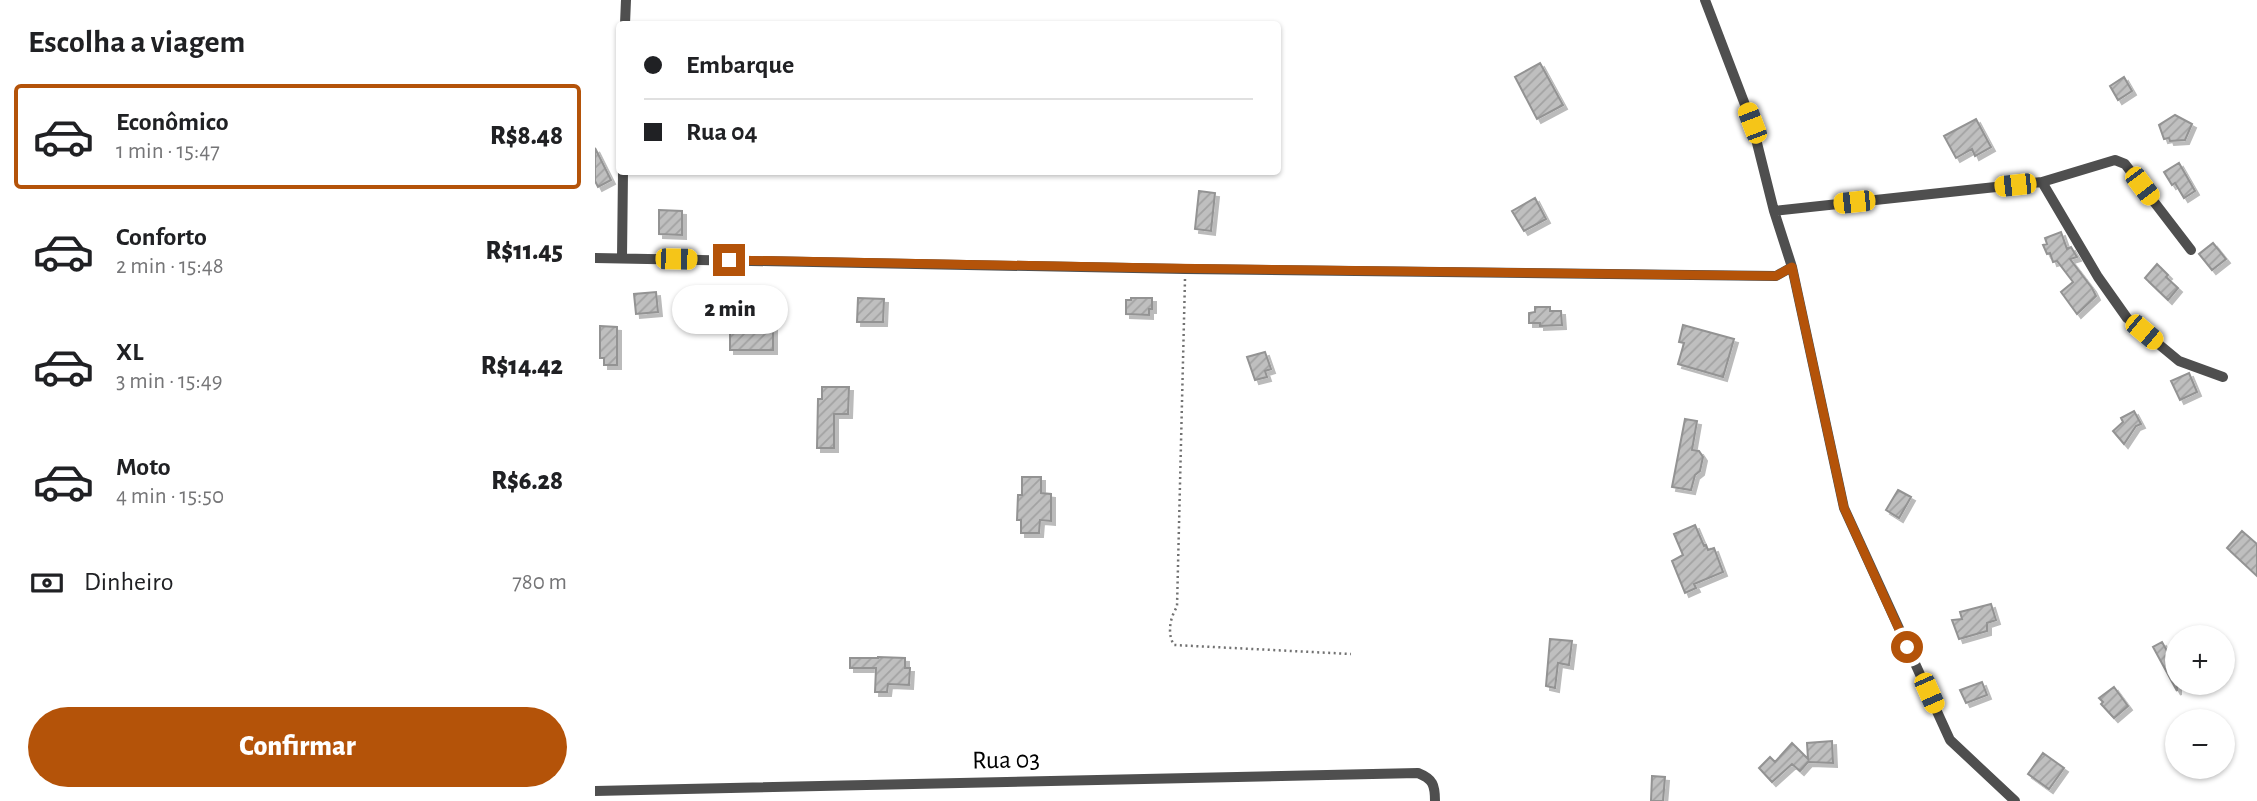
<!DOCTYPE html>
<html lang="pt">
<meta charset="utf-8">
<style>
body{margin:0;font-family:"Alegreya Sans",sans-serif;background:#f6f6f6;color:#202124;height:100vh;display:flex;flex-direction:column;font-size:26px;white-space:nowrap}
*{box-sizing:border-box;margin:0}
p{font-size:23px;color:#757577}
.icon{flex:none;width:38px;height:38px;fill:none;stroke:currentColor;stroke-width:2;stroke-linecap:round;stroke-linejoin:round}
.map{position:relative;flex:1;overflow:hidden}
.side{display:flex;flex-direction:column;background:#fff;width:595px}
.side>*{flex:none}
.top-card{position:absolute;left:21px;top:21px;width:665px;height:154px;border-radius:7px;box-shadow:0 2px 5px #0004;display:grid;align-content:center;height:154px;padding:0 28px;background:#fff}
.buttons{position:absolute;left:1570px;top:625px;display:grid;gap:14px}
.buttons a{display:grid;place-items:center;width:70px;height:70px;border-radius:50%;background:#fff;box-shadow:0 2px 5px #0004;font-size:35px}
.end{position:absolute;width:32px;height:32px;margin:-16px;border:9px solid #b45309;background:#fff;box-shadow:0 0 0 4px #fff}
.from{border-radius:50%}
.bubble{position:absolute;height:49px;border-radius:24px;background:#fff;box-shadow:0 2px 5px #0004;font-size:23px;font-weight:800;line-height:49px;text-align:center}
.car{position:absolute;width:21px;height:42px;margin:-21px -10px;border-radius:9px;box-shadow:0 0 5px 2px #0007;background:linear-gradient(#f5c518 24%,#345 0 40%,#f5c518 0 76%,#345 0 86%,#f5c518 0)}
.top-card b{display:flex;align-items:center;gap:24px;height:66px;font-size:26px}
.top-card b+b{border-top:2px solid #e0e0e0}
.top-card i{width:18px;height:18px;background:#202124}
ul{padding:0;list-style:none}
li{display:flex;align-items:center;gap:21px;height:105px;margin:0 14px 10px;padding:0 14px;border:4px solid transparent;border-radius:7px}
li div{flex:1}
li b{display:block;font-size:26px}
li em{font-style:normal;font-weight:800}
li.on{border-color:#b45309}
li>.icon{width:63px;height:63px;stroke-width:1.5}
h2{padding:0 28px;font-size:32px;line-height:84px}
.pay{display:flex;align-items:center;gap:18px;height:77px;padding:0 28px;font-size:26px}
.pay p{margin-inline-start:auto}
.button{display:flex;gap:14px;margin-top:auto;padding:14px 28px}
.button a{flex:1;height:80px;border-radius:42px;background:#b45309;color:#fff;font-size:28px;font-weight:800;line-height:80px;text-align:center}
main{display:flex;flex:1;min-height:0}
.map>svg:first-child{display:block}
.building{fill:url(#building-hatch);stroke:#939393;stroke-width:2;filter:url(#shadow)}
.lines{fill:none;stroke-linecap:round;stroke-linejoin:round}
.path{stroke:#717171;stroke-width:2.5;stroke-dasharray:2 3.5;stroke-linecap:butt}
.minor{stroke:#4f4f4f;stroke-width:10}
.route{stroke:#b45309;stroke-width:9}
.labels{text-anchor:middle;stroke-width:7;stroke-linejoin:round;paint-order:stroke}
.street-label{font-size:26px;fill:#000;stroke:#fff}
</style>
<main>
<section class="side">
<h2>Escolha a viagem</h2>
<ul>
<li class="on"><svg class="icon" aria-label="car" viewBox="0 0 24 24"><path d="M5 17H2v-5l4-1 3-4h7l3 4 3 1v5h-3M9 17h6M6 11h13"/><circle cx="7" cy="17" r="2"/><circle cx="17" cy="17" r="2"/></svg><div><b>Econômico</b><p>1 min · 15:47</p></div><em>R$8.48</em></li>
<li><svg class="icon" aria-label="car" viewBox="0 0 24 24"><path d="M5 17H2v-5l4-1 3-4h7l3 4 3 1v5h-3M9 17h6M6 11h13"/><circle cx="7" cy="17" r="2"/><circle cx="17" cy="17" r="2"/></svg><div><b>Conforto</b><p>2 min · 15:48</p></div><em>R$11.45</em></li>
<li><svg class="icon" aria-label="car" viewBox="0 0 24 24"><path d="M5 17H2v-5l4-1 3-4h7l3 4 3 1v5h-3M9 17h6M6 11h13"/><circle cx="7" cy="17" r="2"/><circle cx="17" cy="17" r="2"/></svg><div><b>XL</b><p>3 min · 15:49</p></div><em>R$14.42</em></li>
<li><svg class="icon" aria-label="car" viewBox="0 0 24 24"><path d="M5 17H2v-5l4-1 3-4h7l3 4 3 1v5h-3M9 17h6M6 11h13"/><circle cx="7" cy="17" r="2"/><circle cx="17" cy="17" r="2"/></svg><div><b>Moto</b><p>4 min · 15:50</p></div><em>R$6.28</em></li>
</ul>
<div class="pay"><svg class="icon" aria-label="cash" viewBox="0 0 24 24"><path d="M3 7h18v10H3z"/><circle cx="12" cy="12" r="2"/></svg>Dinheiro<p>780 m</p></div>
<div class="button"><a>Confirmar</a></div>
</section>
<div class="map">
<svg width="1662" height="801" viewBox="0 0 1662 801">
<defs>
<pattern id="building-hatch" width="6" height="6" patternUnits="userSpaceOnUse" patternTransform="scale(1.75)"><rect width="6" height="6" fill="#bfbfbf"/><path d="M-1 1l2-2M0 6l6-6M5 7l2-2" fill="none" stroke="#a2a2a2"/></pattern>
<filter id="shadow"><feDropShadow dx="4" dy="4" stdDeviation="0" flood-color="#0004"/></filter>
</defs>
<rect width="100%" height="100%" fill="#fff"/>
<!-- building -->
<path class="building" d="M945,63L968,105L942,119L920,77Z
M1529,77L1537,91L1523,100L1515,86Z
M1580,115L1597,124L1590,140L1575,141L1574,138L1569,139L1564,125Z
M1381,119L1396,147L1380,156L1377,149L1361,158L1349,136Z
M0,148L16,180L3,187L0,181Z
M1584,163L1600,191L1589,198L1580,183L1577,185L1569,172Z
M604,191L620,193L616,231L600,229Z
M940,198L951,219L929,231L917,211Z
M64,210L87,211V235L64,234Z
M1466,232L1472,249L1476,247L1482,257L1475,259L1497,288L1501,296L1482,314L1466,292L1478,282L1462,261L1458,262L1455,253L1452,254L1448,245L1452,244L1450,238Z
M1618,243L1631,259L1617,270L1604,254Z
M1562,264L1573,275L1571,277L1583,288L1573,300L1550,278Z
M61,292L63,312L41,314L39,294Z
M263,298L289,299L288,322H262Z
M536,298H557V309H554V315L531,314V300H536Z
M940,307H955V311H966L967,325L945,326V323H934V313L940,312Z
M154,318V324L178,325V350H135V319Z
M1088,325L1139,339L1128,377L1083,364L1089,343L1084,342Z
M5,326L22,327V365H9V358H5Z
M670,352L676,369L670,371L672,377L660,380L652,357Z
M1594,373L1602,392L1585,400L1576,381Z
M227,387H254L253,414H239V448H222L223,399H227Z
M1539,411L1546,424L1541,426L1529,444L1518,431L1528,422L1526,418Z
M1090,419L1102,421L1097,450L1104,451L1108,457L1105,471L1100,475L1096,490L1077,487Z
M427,477H446V493L456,494V521L445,520L444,533H426V520H422L423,495H427Z
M1303,490L1316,497L1304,518L1291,510Z
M1100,525L1109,546L1111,545L1113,550L1119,548L1128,572L1099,584L1101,588L1090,593L1077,561L1088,555L1079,534Z
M1647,531L1662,544V576L1632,548Z
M1396,604L1401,620L1392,623V631L1364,639L1357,620L1367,619L1365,612Z
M955,639L977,641L974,665L963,663L960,688L951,686Z
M1567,642L1572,651L1576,649L1582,659V691L1558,647Z
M283,657L310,658V668H315L314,685L293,684L292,692H280L281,668H255V658H283Z
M1387,682L1392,695L1371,703L1365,690Z
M1519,687L1533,706L1519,718L1506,704L1508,702L1504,698Z
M1237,741L1238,763L1213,762L1205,771L1197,764L1177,782L1164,768L1175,757L1180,762L1197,743L1213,759L1212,743Z
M1448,753L1469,768L1454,789L1433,774Z
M1057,776L1070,777L1068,801H1056Z"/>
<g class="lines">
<!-- path -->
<path class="path" d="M590,279L582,607C575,617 572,634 579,645L756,654"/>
<!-- minor -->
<path class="minor" d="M1110,0L1157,123L1179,211L1197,267L1249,508L1355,740L1420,801
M30,24L31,0
M1447,182L1503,277L1532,318L1584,361L1628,377
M1179,211L1447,182L1520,160L1530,164L1596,250
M0,258L590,269L1181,276L1197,267
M27,258L28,172
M0,791L823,773C838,779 840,785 840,801"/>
</g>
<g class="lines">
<!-- route -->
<path class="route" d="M134,260L563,268L1181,276L1197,267L1249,508L1312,647"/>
</g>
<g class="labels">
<!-- street labels -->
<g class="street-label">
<text transform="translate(411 759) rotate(-1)" y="9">Rua 03</text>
</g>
</g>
</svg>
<div class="buttons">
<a>+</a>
<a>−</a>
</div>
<i class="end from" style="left:1312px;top:647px"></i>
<i class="end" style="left:134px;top:260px"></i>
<div class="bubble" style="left:77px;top:285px;width:116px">2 min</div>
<i class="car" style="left:1157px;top:123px;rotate:339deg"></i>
<i class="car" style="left:1420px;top:185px;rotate:264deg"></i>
<i class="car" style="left:1547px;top:186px;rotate:143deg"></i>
<i class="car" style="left:1259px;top:202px;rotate:264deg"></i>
<i class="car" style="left:81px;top:259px;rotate:91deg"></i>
<i class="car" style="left:1549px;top:332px;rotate:130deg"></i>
<i class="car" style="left:1334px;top:693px;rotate:156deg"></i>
<div class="top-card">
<b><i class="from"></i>Embarque</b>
<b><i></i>Rua 04</b>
</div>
</div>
</main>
